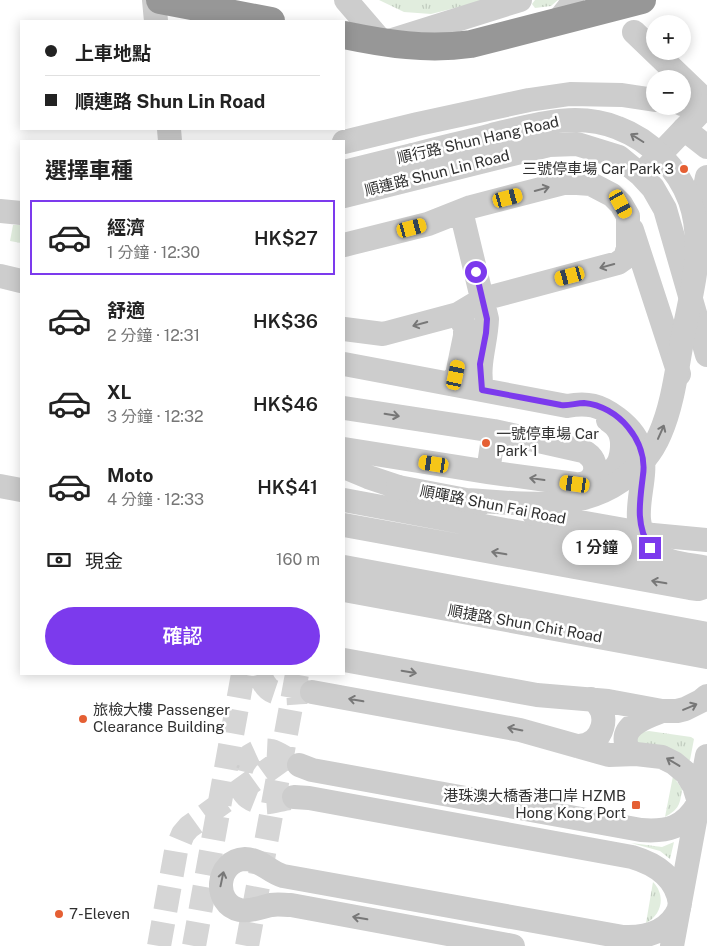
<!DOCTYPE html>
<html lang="zh-TW">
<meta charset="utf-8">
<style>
body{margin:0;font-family:"Public Sans","Noto Sans TC",sans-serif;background:#f2f2f2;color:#222;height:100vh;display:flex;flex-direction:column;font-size:19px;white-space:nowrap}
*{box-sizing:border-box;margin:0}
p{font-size:16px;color:#767676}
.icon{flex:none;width:28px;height:28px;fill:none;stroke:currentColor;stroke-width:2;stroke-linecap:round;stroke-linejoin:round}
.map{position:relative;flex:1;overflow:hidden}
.details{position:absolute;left:20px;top:140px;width:325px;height:535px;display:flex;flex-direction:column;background:#fff;border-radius:0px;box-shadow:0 2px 12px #0003}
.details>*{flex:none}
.guide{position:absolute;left:20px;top:20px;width:325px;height:110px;border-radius:0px;box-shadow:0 2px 12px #0003;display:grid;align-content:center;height:110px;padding:0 25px;background:#fff}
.controls{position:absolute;left:646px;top:15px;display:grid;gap:10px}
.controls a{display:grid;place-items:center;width:45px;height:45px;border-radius:50%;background:#fff;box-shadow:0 2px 12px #0003;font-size:25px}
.end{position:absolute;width:22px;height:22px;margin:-11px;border:6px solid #7c3aed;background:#fff;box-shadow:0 0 0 2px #fff}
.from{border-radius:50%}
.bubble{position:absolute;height:35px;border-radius:18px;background:#fff;box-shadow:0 2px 12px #0003;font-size:16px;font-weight:600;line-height:35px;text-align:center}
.car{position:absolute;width:15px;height:30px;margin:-15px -8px;border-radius:6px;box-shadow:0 0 4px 1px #0007;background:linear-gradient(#f5c518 24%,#345 0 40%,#f5c518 0 76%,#345 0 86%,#f5c518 0)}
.guide b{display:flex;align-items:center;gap:18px;height:48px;font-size:19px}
.guide b+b{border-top:1px solid #e0e0e0}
.guide i{width:12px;height:12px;background:#222}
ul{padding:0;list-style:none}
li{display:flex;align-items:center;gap:15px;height:75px;margin:0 10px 8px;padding:0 15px;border:2px solid transparent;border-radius:0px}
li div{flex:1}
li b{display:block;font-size:19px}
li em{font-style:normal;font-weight:600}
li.active{border-color:#7c3aed}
li>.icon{width:45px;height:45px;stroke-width:1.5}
h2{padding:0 25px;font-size:22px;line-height:60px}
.pay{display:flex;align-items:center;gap:12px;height:55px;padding:0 25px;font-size:19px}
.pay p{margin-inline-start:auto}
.cta{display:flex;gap:10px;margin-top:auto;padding:10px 25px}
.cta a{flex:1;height:58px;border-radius:30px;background:#7c3aed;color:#fff;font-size:20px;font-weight:600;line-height:58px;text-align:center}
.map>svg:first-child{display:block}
.grass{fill:url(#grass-tufts)}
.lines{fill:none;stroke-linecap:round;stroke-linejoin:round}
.minor-tunnel{stroke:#d6d6d6;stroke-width:24;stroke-dasharray:24 12;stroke-linecap:butt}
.path{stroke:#cdcdcd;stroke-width:3;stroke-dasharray:2.5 2.5;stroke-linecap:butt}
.minor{stroke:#cdcdcd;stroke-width:24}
.highway{stroke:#979797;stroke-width:28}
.minor-bridge{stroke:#cdcdcd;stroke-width:24}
.oneway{stroke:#777}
.route{stroke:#7c3aed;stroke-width:6}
.poi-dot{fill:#e55f33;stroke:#fff;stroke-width:2}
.labels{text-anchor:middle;stroke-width:5;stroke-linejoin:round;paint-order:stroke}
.street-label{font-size:15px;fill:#303030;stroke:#fff}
.poi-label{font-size:15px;fill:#303030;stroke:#fff;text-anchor:start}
</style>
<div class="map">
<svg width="707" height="946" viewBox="0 0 707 946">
<defs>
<pattern id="grass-tufts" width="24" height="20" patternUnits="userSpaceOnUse" patternTransform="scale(1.25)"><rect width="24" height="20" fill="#e1edde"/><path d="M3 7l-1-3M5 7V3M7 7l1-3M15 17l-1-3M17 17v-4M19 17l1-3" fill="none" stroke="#c1ccbf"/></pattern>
</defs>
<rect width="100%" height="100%" fill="#fff"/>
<!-- grass -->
<path class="grass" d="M379,0H487L431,14L404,12Z
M535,0H558L551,6L535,8L532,4Z
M13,225H21V243L10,241Z
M649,731L691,737L694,739L690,760L686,761L639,746L636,737L642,732Z
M673,776L682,789C680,805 679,809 665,817Z
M674,842L670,859L660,851L631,843L662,847Z
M653,882C666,895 662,915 646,923Z"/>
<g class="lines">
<!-- minor-tunnel -->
<path class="minor-tunnel" d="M260,674C269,702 286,691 308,692
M290,798C280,799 269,804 259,802C227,795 238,745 271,751C279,753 287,760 295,763
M159,946L176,851L183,834L189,827L282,760
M194,946L243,674
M247,946L297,674"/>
<!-- path -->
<path class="path" d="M237,766L241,768"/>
<!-- minor -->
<path class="minor" d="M154,0L156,21
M346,0L383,43L520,0
M558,21L569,7L572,0
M634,32L707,102
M169,129L170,141
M684,129L707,147
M344,142L418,124L529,100L570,94L622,95L655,100
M646,169L707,105
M344,172L413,155
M707,177L703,197L707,212
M344,196L549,145L577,144L619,157L641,175L653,188L665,209L707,355
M0,211L21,213
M461,211L487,319C486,345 477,363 482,390
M632,230L679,374
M344,245L428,224L471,207L564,183H577L591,184L612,195L621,204L628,216V248L625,258L618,263L483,299L458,314L383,334L344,329
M0,276L21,281
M344,364L567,406C587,402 600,405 617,418C673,460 617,505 650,548C663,564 689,564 707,568
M449,384L457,375L465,336V327L458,314
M344,408L494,431L583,451C603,461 597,486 575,484L488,472L344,449
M344,467L368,477L398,487
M488,472L494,431
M595,473C601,473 609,473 614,469C623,460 625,438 617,428C615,425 611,422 608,420
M0,486L21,490
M344,500L666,560
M344,525L690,588L698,589L707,586
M344,567L707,634
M344,590L707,657
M344,660L537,695L608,701L662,711H677L685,709L701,701L707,696
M312,692L520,730L609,755L636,754L662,757L674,763L686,773L694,786L699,802
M577,746C604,747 613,710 591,699
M636,754C630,752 627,749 626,743C622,724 649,716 662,711
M299,765L312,770L641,830C667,832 684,828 698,804
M294,797L309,798L632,857C656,864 677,878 680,904
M513,946L291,905C284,905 278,904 271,905C261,907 251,912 240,910C212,904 216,860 245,859C260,859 269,872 283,876L623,937C645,938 669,932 679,909
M672,946L707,756"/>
<!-- highway -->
<path class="highway" d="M160,0L271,21
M344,35C387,44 427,50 471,44L642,0"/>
<!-- minor-bridge -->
<path class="minor-bridge" d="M682,104L707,107
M413,155C439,148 466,142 492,135C534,125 576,111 618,128C650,140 678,168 690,201C695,215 697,232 697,247C697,275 689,304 684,331C677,365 674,402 660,434C652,453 638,469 621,481C575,513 519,503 466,500
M398,487L482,503
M534,514L653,535L707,540"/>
</g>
<!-- one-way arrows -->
<defs><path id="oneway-shaft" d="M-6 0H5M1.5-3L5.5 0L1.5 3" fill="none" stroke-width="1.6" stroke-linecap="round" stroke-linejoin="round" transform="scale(1.25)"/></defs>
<g class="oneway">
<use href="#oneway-shaft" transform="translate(637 138) rotate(-148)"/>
<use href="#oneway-shaft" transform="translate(542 189) rotate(-15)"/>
<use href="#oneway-shaft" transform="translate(607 266) rotate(165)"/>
<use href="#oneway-shaft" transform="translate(420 324) rotate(165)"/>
<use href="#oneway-shaft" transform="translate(392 415) rotate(9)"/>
<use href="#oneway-shaft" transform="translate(661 432) rotate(-66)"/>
<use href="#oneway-shaft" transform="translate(537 479) rotate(-172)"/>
<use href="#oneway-shaft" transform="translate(499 553) rotate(-170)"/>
<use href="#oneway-shaft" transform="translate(659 582) rotate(-170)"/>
<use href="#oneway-shaft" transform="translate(409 672) rotate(10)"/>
<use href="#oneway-shaft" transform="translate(356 700) rotate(-170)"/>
<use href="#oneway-shaft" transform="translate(690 707) rotate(-23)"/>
<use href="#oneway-shaft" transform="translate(515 729) rotate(-169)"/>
<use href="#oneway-shaft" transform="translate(673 762) rotate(-149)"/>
<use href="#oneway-shaft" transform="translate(222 879) rotate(-78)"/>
<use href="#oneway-shaft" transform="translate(360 918) rotate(-170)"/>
</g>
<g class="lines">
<!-- route -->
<path class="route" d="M476,272L487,319L486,333L480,364L482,390C508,395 535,400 561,405C569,406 576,403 584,403C618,406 648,441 643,475C640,501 635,524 650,548"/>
</g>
<!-- markers -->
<g class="poi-dot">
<circle cx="684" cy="169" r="5"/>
<circle cx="486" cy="443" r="5"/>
<circle cx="83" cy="719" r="5"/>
<rect x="631" y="800" width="10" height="10" rx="2.5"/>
<circle cx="59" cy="914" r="5"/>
</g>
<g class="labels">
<!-- street labels -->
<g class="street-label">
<text transform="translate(478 140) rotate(-13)" y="5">順行路 Shun Hang Road</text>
<text transform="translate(437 173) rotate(-14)" y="5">順連路 Shun Lin Road</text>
<text transform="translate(493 505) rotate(11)" y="5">順暉路 Shun Fai Road</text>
<text transform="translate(525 624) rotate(10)" y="5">順捷路 Shun Chit Road</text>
</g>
<!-- poi labels -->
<g class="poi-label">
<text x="674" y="174" text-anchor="end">三號停車場 Car Park 3</text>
<text x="496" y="439">一號停車場 Car<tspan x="496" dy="17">Park 1</tspan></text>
<text x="93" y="715">旅檢大樓 Passenger<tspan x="93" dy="17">Clearance Building</tspan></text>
<text x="626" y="801" text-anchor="end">港珠澳大橋香港口岸 HZMB<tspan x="626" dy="17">Hong Kong Port</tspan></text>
<text x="69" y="919">7-Eleven</text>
</g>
</g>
</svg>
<div class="controls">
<a>+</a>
<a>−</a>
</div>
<i class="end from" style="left:476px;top:272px"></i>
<i class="end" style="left:650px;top:548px"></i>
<div class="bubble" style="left:562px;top:530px;width:70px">1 分鐘</div>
<i class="car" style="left:508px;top:198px;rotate:75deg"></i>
<i class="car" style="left:621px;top:204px;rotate:151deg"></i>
<i class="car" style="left:412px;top:228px;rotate:75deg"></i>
<i class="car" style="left:570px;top:276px;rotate:255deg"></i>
<i class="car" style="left:456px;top:375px;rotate:12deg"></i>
<i class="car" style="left:434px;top:464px;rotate:279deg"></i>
<i class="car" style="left:575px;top:484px;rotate:278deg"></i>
<div class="guide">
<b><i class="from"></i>上車地點</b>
<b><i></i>順連路 Shun Lin Road</b>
</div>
<section class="details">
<h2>選擇車種</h2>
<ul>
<li class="active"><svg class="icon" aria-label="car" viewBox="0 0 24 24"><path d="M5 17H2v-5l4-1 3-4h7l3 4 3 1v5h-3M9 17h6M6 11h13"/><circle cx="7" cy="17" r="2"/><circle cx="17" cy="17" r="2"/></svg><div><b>經濟</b><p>1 分鐘 · 12:30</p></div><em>HK$27</em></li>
<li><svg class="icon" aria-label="car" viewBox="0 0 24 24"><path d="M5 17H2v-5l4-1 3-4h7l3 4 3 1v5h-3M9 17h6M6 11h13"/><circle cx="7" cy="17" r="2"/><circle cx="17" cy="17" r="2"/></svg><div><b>舒適</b><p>2 分鐘 · 12:31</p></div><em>HK$36</em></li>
<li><svg class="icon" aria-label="car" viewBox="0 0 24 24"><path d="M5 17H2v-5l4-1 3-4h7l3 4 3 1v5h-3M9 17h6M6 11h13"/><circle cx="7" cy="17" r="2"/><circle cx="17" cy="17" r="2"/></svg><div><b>XL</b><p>3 分鐘 · 12:32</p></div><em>HK$46</em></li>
<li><svg class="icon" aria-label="car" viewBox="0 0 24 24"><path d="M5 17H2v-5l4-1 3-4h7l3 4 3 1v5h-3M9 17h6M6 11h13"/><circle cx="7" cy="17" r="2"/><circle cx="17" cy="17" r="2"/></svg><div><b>Moto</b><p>4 分鐘 · 12:33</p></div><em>HK$41</em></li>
</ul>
<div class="pay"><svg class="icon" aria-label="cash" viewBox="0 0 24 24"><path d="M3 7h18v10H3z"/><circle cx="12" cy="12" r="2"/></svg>現金<p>160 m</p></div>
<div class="cta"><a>確認</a></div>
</section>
</div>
